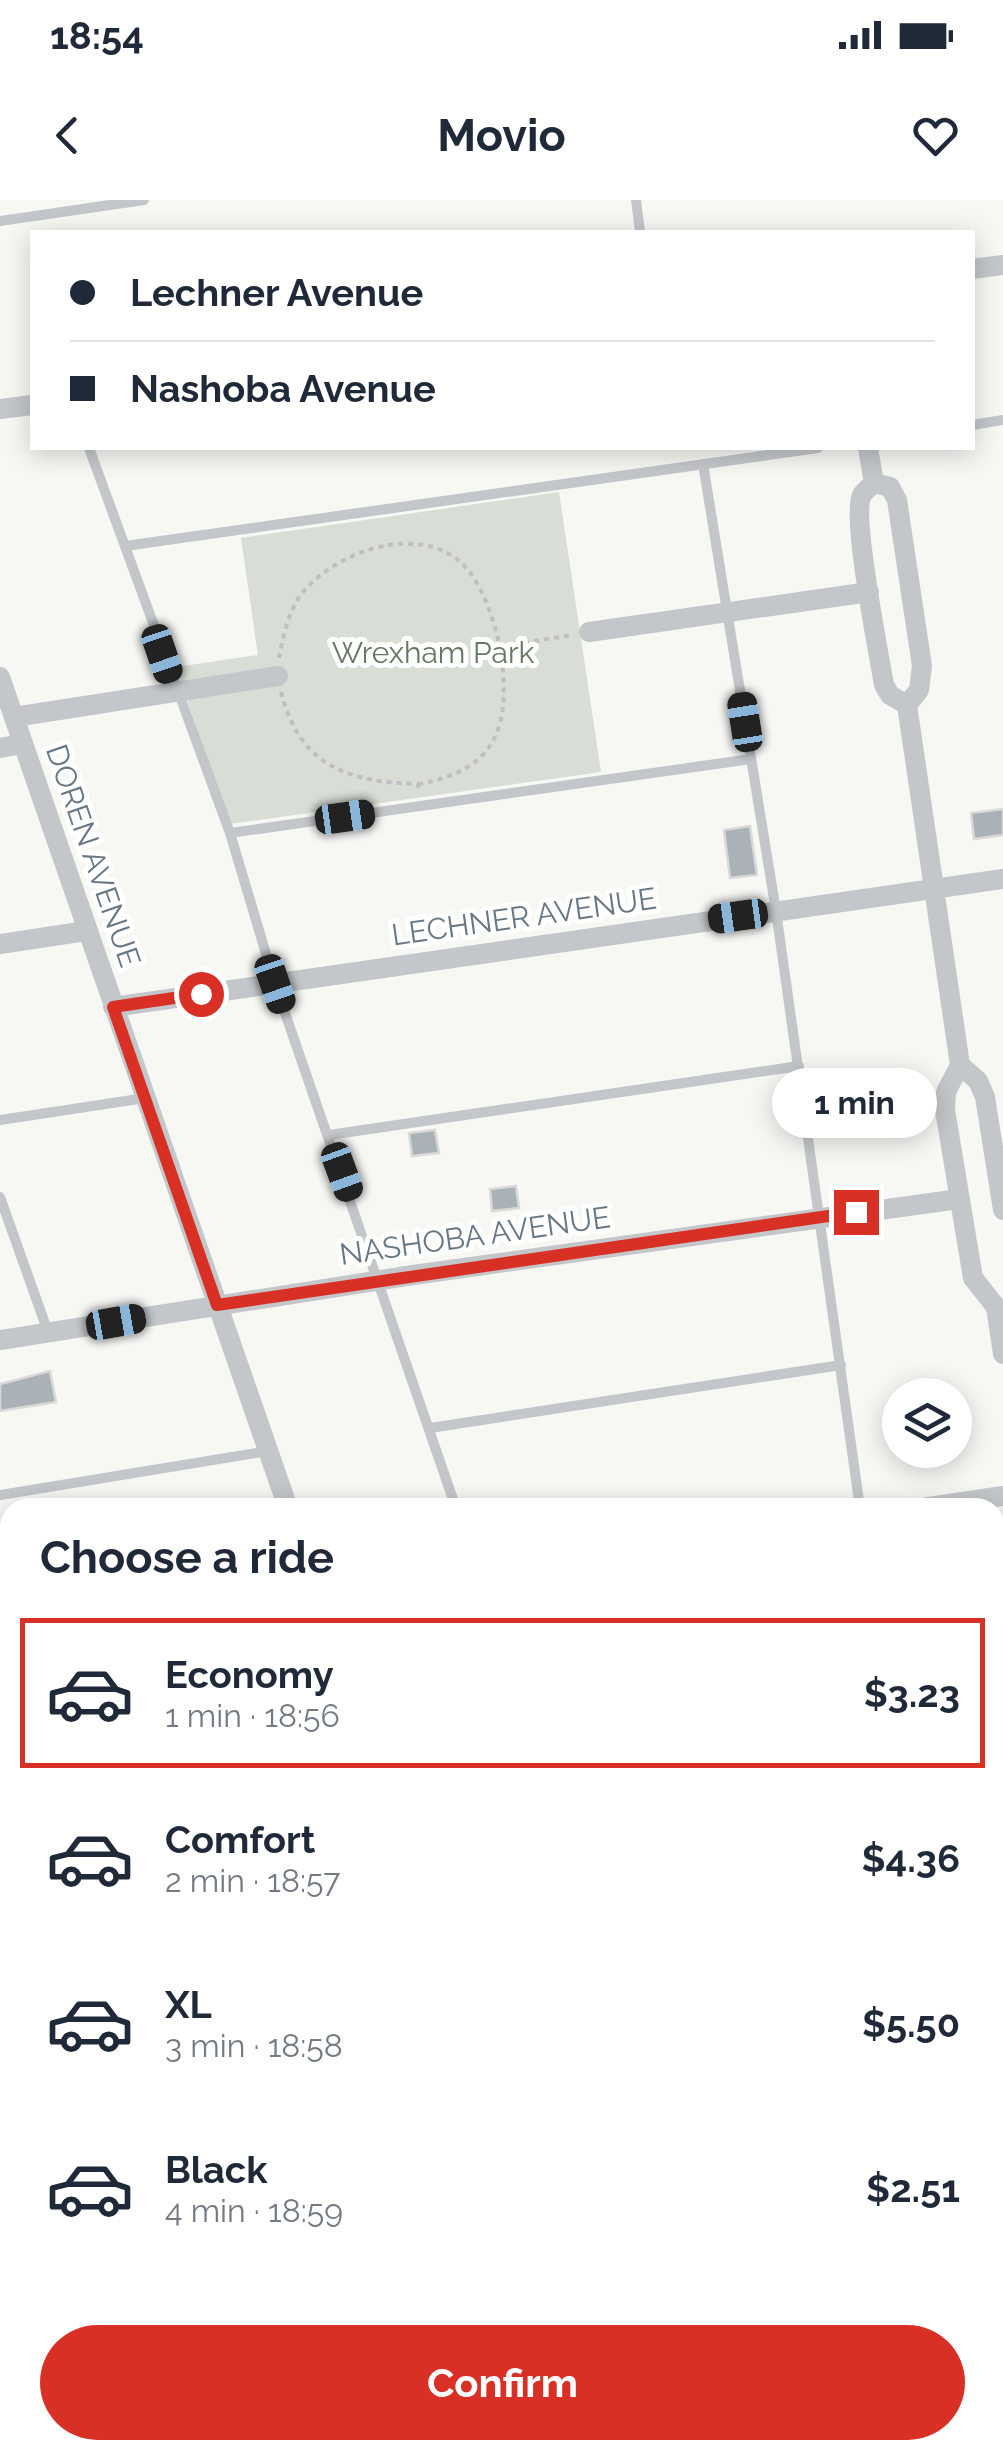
<!DOCTYPE html>
<meta charset="utf-8">
<style>
body{margin:0;font-family:Raleway,sans-serif;background:#f2f2f3;color:#1f2937;height:100vh;display:flex;flex-direction:column;font-size:38px;white-space:nowrap}
*{box-sizing:border-box;margin:0}
p{font-size:32px;color:#747a83}
.icon{flex:none;width:55px;height:55px;fill:none;stroke:currentColor;stroke-width:2;stroke-linecap:round;stroke-linejoin:round}
.map{position:relative;flex:1;overflow:hidden}
.drawer{position:absolute;left:0px;top:1298px;width:1005px;height:962px;display:flex;flex-direction:column;background:#fff;border-radius:30px 30px 0 0;box-shadow:0 5px 25px #0003}
.drawer>*{flex:none}
.hud{position:absolute;left:30px;top:30px;width:945px;height:220px;border-radius:0px;box-shadow:0 5px 25px #0003;display:grid;align-content:center;height:220px;padding:0 40px;background:#fff}
.tools{position:absolute;left:882px;top:1178px;display:grid;gap:20px}
.tools a{display:grid;place-items:center;width:90px;height:90px;border-radius:50%;background:#fff;box-shadow:0 5px 25px #0003;font-size:50px}
.end{position:absolute;width:45px;height:45px;margin:-22px;border:12px solid #d93025;background:#fff;box-shadow:0 0 0 5px #fff}
.from{border-radius:50%}
.bubble{position:absolute;height:70px;border-radius:35px;background:#fff;box-shadow:0 5px 25px #0003;font-size:32px;font-weight:700;line-height:70px;text-align:center}
.car{position:absolute;width:30px;height:60px;margin:-30px -15px;border-radius:12px;box-shadow:0 0 8px 2px #0007;background:linear-gradient(#222 24%,#8ab4d8 0 40%,#222 0 76%,#8ab4d8 0 86%,#222 0)}
.hud b{display:flex;align-items:center;gap:35px;height:95px;font-size:38px}
.hud b+b{border-top:2px solid #e0e1e3}
.hud i{width:25px;height:25px;background:#1f2937}
ul{padding:0;list-style:none}
li{display:flex;align-items:center;gap:30px;height:150px;margin:0 20px 15px;padding:0 20px;border:5px solid transparent;border-radius:0px}
li div{flex:1}
li b{display:block;font-size:38px}
li em{font-style:normal;font-weight:700}
li.on{border-color:#d93025}
li>.icon{width:90px;height:90px;stroke-width:1.5}
h2{padding:0 40px;font-size:45px;line-height:120px}
.cta{display:flex;gap:20px;margin-top:auto;padding:20px 40px}
.cta a{flex:1;height:115px;border-radius:60px;background:#d93025;color:#fff;font-size:40px;font-weight:700;line-height:115px;text-align:center}
.status{display:flex;justify-content:space-between;align-items:center;height:70px;padding:0 50px;background:#fff;direction:ltr}
.status svg{height:28px;fill:currentColor}
header{display:flex;justify-content:space-between;align-items:center;height:130px;padding:0 40px;background:#fff;font-size:45px;font-weight:700}
.map>svg:first-child{display:block}
.built{fill:#e5e6e5}
.green{fill:#d8ded5}
.building{fill:#aab2b7;stroke:#d9d9d7;stroke-width:2.5}
.lines{fill:none;stroke-linecap:round;stroke-linejoin:round}
.path{stroke:#bdbfc1;stroke-width:4;stroke-dasharray:5 5;stroke-linecap:butt}
.service{stroke:#c3c7ca;stroke-width:10}
.minor{stroke:#c3c7ca;stroke-width:20}
.route{stroke:#d93025;stroke-width:12}
.labels{text-anchor:middle;stroke-width:10;stroke-linejoin:round;paint-order:stroke}
.park-label{font-size:30px;fill:#667762;stroke:#fff}
.street-label{font-size:30px;fill:#677784;stroke:#fff}
</style>
<div class="status"><b>18:54</b><svg viewBox="0 0 49 12"><path d="M0 12V9h3v3zM5 12V6h3v6zM10 12V3h3v9zM15 12V0h3v12zM26 1h20v11H26zM47 4h2v5h-2z"/></svg></div>
<header><svg class="icon" aria-label="back" viewBox="0 0 24 24"><path d="M15 5l-7 7 7 7"/></svg>Movio<svg class="icon" aria-label="heart" viewBox="0 0 24 24"><path d="M12 20l-8-8c-3-5 5-10 8-4 3-6 11-1 8 4z"/></svg></header>
<div class="map">
<svg width="1003" height="2259" viewBox="0 0 1003 2259">
<rect width="100%" height="100%" fill="#f7f7f4"/>
<!-- built -->
<path class="built" d="M999,1473L1003,1477V2259H0V1631L10,1630V2250H995V1474Z"/>
<!-- green -->
<path class="green" d="M559,292L601,572L230,624L176,467L258,455L241,338Z"/>
<!-- building -->
<path class="building" d="M1003,609V635L974,639L971,613Z
M750,626L757,675L730,678L724,630Z
M435,930L439,953L412,956L409,933Z
M516,986L519,1008L492,1011L490,989Z
M50,1171L56,1202L0,1211V1184Z"/>
<g class="lines">
<!-- path -->
<path class="path" d="M279,458C283,439 287,416 298,399C326,357 402,327 449,354C480,371 492,415 500,447
M281,492C300,567 349,582 418,584L419,591
M418,584C502,570 511,520 500,447L572,435
M997,1802L1003,1831
M995,1842L1003,1841
M995,1847L1003,1888
M995,1903L1003,1902
M995,2040L1003,2039
M995,2057L1001,2083L995,2085
M0,2141L10,2139
M672,2250L674,2259
M728,2250L730,2259
M791,2250L793,2259
M0,2255L1,2259"/>
<!-- service -->
<path class="service" d="M636,0L640,32
M0,21L144,0
M972,225L1003,220
M89,248L230,633L275,784L456,1308
M703,264L776,711L860,1308
M125,346L818,248
M230,633L751,559
M0,920L145,898
M329,935L799,866
M0,997L48,1132
M430,1228L841,1165
M0,1295L268,1251
M0,1617L10,1616
M995,1700L1003,1695
M995,1786L1003,1784
M0,2112L10,2109
M761,2250L763,2259"/>
<!-- minor -->
<path class="minor" d="M972,69L1003,65
M0,209L32,205
M868,248L874,283
M874,283L890,287L897,300L922,466L919,490L907,505L960,865L946,892L945,910L973,1078L996,1107L1003,1154
M874,283C870,287 865,290 862,295C851,315 879,454 884,485L890,495L907,505
M589,432L869,392
M0,477L288,1308
M14,517L278,476
M0,548L22,544
M0,744L86,731
M113,807L1003,679
M960,865L978,881L985,897L1003,1010
M0,1140L413,1075L959,999
M922,1308L1003,1296
M0,1449L10,1447
M303,2250L307,2259"/>
</g>
<g class="lines">
<!-- route -->
<path class="route" d="M201,794L113,807L217,1105L856,1012"/>
</g>
<g class="labels">
<!-- park labels -->
<g class="park-label">
<text x="433" y="463">Wrexham Park</text>
</g>
<!-- street labels -->
<g class="street-label">
<text transform="translate(93 656) rotate(71)" y="10">DOREN AVENUE</text>
<text transform="translate(524 717) rotate(-8)" y="10">LECHNER AVENUE</text>
<text transform="translate(475 1036) rotate(-8)" y="10">NASHOBA AVENUE</text>
</g>
</g>
</svg>
<div class="tools">
<a><svg class="icon" aria-label="layers" viewBox="0 0 24 24"><path d="M12 4l9 5-9 5-9-5zM3 14l9 5 9-5"/></svg></a>
</div>
<i class="end from" style="left:201px;top:794px"></i>
<i class="end" style="left:856px;top:1012px"></i>
<div class="bubble" style="left:772px;top:868px;width:165px">1 min</div>
<i class="car" style="left:162px;top:454px;rotate:161deg"></i>
<i class="car" style="left:745px;top:522px;rotate:351deg"></i>
<i class="car" style="left:345px;top:617px;rotate:82deg"></i>
<i class="car" style="left:738px;top:716px;rotate:262deg"></i>
<i class="car" style="left:275px;top:784px;rotate:161deg"></i>
<i class="car" style="left:342px;top:972px;rotate:160deg"></i>
<i class="car" style="left:116px;top:1122px;rotate:80deg"></i>
<div class="hud">
<b><i class="from"></i>Lechner Avenue</b>
<b><i></i>Nashoba Avenue</b>
</div>
<section class="drawer">
<h2>Choose a ride</h2>
<ul>
<li class="on"><svg class="icon" aria-label="car" viewBox="0 0 24 24"><path d="M5 17H2v-5l4-1 3-4h7l3 4 3 1v5h-3M9 17h6M6 11h13"/><circle cx="7" cy="17" r="2"/><circle cx="17" cy="17" r="2"/></svg><div><b>Economy</b><p>1 min · 18:56</p></div><em>$3.23</em></li>
<li><svg class="icon" aria-label="car" viewBox="0 0 24 24"><path d="M5 17H2v-5l4-1 3-4h7l3 4 3 1v5h-3M9 17h6M6 11h13"/><circle cx="7" cy="17" r="2"/><circle cx="17" cy="17" r="2"/></svg><div><b>Comfort</b><p>2 min · 18:57</p></div><em>$4.36</em></li>
<li><svg class="icon" aria-label="car" viewBox="0 0 24 24"><path d="M5 17H2v-5l4-1 3-4h7l3 4 3 1v5h-3M9 17h6M6 11h13"/><circle cx="7" cy="17" r="2"/><circle cx="17" cy="17" r="2"/></svg><div><b>XL</b><p>3 min · 18:58</p></div><em>$5.50</em></li>
<li><svg class="icon" aria-label="car" viewBox="0 0 24 24"><path d="M5 17H2v-5l4-1 3-4h7l3 4 3 1v5h-3M9 17h6M6 11h13"/><circle cx="7" cy="17" r="2"/><circle cx="17" cy="17" r="2"/></svg><div><b>Black</b><p>4 min · 18:59</p></div><em>$2.51</em></li>
</ul>
<div class="cta"><a>Confirm</a></div>
</section>
</div>
